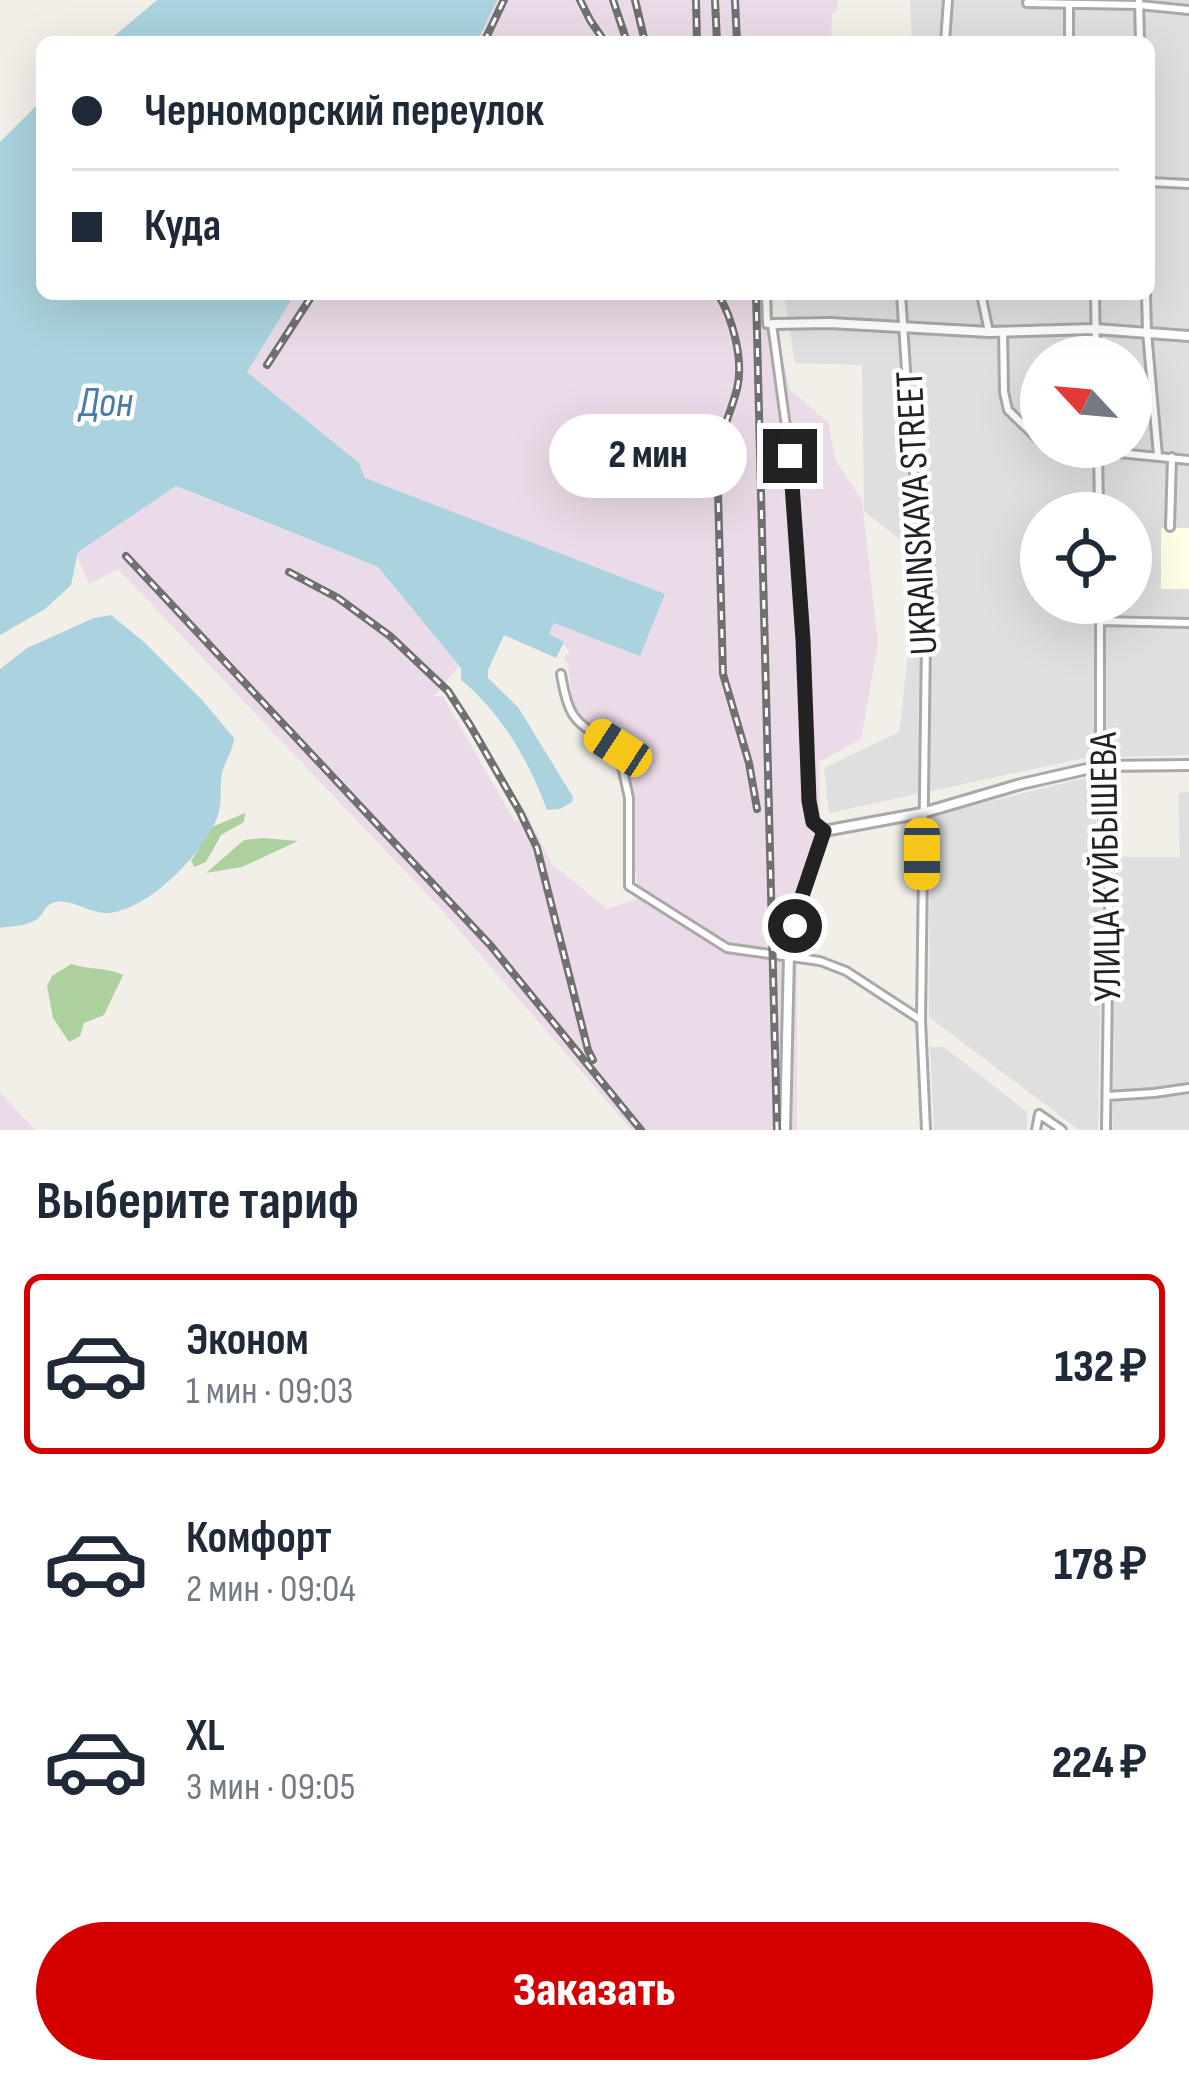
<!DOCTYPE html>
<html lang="ru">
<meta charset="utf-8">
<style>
body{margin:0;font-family:"Sofia Sans Condensed",sans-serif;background:#f2f2f3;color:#1f2937;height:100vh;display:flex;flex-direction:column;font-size:45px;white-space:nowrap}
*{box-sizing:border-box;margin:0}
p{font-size:39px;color:#747a83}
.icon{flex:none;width:66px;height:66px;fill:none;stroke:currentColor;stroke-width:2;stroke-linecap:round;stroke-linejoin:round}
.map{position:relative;height:1130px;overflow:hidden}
.side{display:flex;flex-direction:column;background:#fff;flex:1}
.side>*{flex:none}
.hud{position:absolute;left:36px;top:36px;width:1119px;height:264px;border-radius:18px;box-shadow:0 12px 48px #0002;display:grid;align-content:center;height:264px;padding:0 36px;background:#fff}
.needle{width:78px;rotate:296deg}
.controls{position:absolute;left:1020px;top:336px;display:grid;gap:24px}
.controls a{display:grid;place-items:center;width:132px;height:132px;border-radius:50%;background:#fff;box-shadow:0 12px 48px #0002;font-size:60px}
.end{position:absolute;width:54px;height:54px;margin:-27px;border:15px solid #222;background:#fff;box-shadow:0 0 0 6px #fff}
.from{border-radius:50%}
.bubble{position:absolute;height:84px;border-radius:42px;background:#fff;box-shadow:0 12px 48px #0002;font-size:39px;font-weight:800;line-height:84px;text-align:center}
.car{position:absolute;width:36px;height:72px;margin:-36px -18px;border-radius:15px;box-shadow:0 0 9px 3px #0007;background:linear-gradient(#f5c518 24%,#345 0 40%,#f5c518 0 76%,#345 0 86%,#f5c518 0)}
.hud b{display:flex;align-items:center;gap:42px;height:114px;font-size:45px}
.hud b+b{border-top:3px solid #e0e1e3}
.hud i{width:30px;height:30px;background:#1f2937}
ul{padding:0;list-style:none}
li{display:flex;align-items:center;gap:36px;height:180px;margin:0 24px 18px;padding:0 12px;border:6px solid transparent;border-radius:18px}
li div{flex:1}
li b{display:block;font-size:45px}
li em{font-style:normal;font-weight:800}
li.active{border-color:#d40000}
li>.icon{width:108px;height:108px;stroke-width:1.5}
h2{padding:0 36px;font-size:54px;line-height:144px}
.cta{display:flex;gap:24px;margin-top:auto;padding:24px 36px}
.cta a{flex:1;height:138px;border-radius:72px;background:#d40000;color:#fff;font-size:48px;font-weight:800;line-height:138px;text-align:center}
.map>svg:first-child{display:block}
.residential{fill:#e0dfdf;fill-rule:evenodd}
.industrial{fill:#ebdbe8}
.education{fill:#ffffe5}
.forest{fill:#add19e}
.water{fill:#aad3df}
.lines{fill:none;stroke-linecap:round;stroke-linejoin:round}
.minor-casing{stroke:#a9a9a9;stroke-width:12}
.tertiary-casing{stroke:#a9a9a9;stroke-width:14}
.minor{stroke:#fff;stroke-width:6}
.tertiary{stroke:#fff;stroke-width:8}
.rail-casing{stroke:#707070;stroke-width:8}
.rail{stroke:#fff;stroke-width:3;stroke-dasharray:9;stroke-linecap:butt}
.route{stroke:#222;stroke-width:15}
.labels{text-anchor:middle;stroke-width:9;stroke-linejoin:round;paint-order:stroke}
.street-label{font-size:39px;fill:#222;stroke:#fff}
.water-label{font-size:42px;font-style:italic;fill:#4a7aab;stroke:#fff}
</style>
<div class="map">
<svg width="1189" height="1130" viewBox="0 0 1189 1130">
<rect width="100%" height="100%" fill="#f2efe9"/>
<!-- residential -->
<path class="residential" d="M910,0H1189V755L1084,758L829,813L824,768L899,732L912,621L904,543L864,511L862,365L795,363L784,294H1149V42H912ZM1041,357H1131V447H1041ZM1041,513H1131V603H1041Z
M1093,776L1102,906L1098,1130H1079L929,1017L930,816Z
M1189,792V1130H1113L1114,857H1180L1178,793Z
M930,1047H944L1027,1112V1130H934Z"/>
<!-- industrial -->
<path class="industrial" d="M497,0H838L837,11L832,13L831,42H477Z
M295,294H774L773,317L790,390L828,422L836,461L862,500L878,644L861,739L819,762L820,820L830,836L804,889L797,952V1130H632L439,907L118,569L89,584L76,553L174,486L378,567L459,666L434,696H443L515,822L526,812L552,864L607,909L639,898L634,859V793L619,737L591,728L579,717L573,708L568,664L563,657L570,653L562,642L549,634L554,623L474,521L365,478L362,474L363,469L247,372Z
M0,1092L35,1130H0Z"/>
<!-- education -->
<path class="education" d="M1161,528H1189V589H1161Z"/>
<!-- forest -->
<path class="forest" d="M245,813L244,822L221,835L206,862L194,867L191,861L212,827Z
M263,838L298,841L242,867L206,873L244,840Z
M71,964C89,970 106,967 123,975L104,1015L84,1023L80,1036L69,1042L53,1018L47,986L52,976Z"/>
<!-- water -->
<path class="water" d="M157,0H497L477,42H107Z
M42,100V294H295L247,372L359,463L365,478L665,594L640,656L554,623L549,634L564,642L556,658L504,635L488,670V678L518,707L573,797L572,802L560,809L547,810C530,763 501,712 461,680V668L378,567L176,486L78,552L71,585L45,609L0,635V142Z
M111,615L144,642L202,700L234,738C233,751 225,761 222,773C219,788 223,803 217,818C202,854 150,909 109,913C92,915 73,899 56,902C44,904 45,914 36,920C26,926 11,926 0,928V669L27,648L94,618Z"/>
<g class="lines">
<defs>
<path id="minor" d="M1139,0L1140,42
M1027,3L1139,5L1189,10
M1069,4V42
M945,42L948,0
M1149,182L1189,184
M766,294L767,324
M901,294L912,460L927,564L921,1020L926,1130
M981,294L989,332
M1095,294L1096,357
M1146,294L1147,332L1158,456
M772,324L790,456L803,640L809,801L813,822L824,831
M1003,331L1004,392L1008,410L1041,442
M1059,447L1189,460
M1098,447L1099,513
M1170,527L1172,457
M1100,603V766L1109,908L1106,1130
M1100,621L1189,623
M561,674C569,724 577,722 618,748L629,798V886L727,948L820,961L846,971L921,1020
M1107,1096L1154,1093L1189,1088
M1036,1130L1039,1114L1062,1130"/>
<path id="tertiary" d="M772,324L830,323L989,332L1095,329L1189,336
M785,1130L789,954L801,899L824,831L922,813L1021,784L1100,766L1189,765"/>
</defs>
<!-- minor casing -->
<use href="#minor" class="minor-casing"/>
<!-- tertiary casing -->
<use href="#tertiary" class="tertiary-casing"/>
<!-- minor -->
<use href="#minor" class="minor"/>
<!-- tertiary -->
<use href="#tertiary" class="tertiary"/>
<defs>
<path id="rail" d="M580,0L590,20L605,42
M613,0L627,42
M635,0L645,42
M696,0L697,42
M715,0L717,42
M735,0L737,42
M484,42L504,0
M718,294C733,319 744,361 737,389C731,412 721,432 717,455L723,674L749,763L757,809
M756,294L777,1130
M267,365L313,294
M126,556L491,946L641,1130
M289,572L338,598L390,636L448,691L470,725L520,812L537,848L588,1050L593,1060"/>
</defs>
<!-- rail casing -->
<use href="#rail" class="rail-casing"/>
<!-- rail -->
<use href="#rail" class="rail"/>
</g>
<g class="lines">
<!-- route -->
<path class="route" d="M790,456L803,640L809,801L813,822L824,831L801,899L795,926"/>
</g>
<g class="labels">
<!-- street labels -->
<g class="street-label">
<text transform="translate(915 513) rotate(-93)" y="14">UKRAINSKAYA STREET</text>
<text transform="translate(1104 867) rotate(-91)" y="14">УЛИЦА КУЙБЫШЕВА</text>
</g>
<!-- water labels -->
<g class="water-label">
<text x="106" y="416">Дон</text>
</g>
</g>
</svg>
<div class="controls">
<a><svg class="needle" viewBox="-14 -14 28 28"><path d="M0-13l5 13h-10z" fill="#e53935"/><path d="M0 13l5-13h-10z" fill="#747a83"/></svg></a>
<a><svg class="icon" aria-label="locate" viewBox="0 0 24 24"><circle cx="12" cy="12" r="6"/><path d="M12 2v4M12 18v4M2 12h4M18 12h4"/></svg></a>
</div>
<i class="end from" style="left:795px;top:926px"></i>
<i class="end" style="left:790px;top:456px"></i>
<div class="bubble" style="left:549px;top:414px;width:198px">2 мин</div>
<i class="car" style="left:618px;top:748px;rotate:303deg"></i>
<i class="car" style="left:922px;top:854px;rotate:180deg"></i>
<div class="hud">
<b><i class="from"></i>Черноморский переулок</b>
<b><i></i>Куда</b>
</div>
</div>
<section class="side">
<h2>Выберите тариф</h2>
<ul>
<li class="active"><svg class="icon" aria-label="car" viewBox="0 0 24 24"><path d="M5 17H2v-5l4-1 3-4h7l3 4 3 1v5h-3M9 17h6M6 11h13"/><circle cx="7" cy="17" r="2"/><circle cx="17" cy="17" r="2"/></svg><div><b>Эконом</b><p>1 мин · 09:03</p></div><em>132 ₽</em></li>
<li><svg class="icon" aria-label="car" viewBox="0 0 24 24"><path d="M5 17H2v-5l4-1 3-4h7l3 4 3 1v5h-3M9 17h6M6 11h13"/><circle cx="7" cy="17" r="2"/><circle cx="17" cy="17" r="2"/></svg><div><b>Комфорт</b><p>2 мин · 09:04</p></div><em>178 ₽</em></li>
<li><svg class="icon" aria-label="car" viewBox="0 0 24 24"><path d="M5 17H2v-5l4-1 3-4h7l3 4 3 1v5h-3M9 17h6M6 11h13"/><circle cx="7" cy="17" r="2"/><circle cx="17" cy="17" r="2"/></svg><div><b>XL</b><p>3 мин · 09:05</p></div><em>224 ₽</em></li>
</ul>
<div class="cta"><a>Заказать</a></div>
</section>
